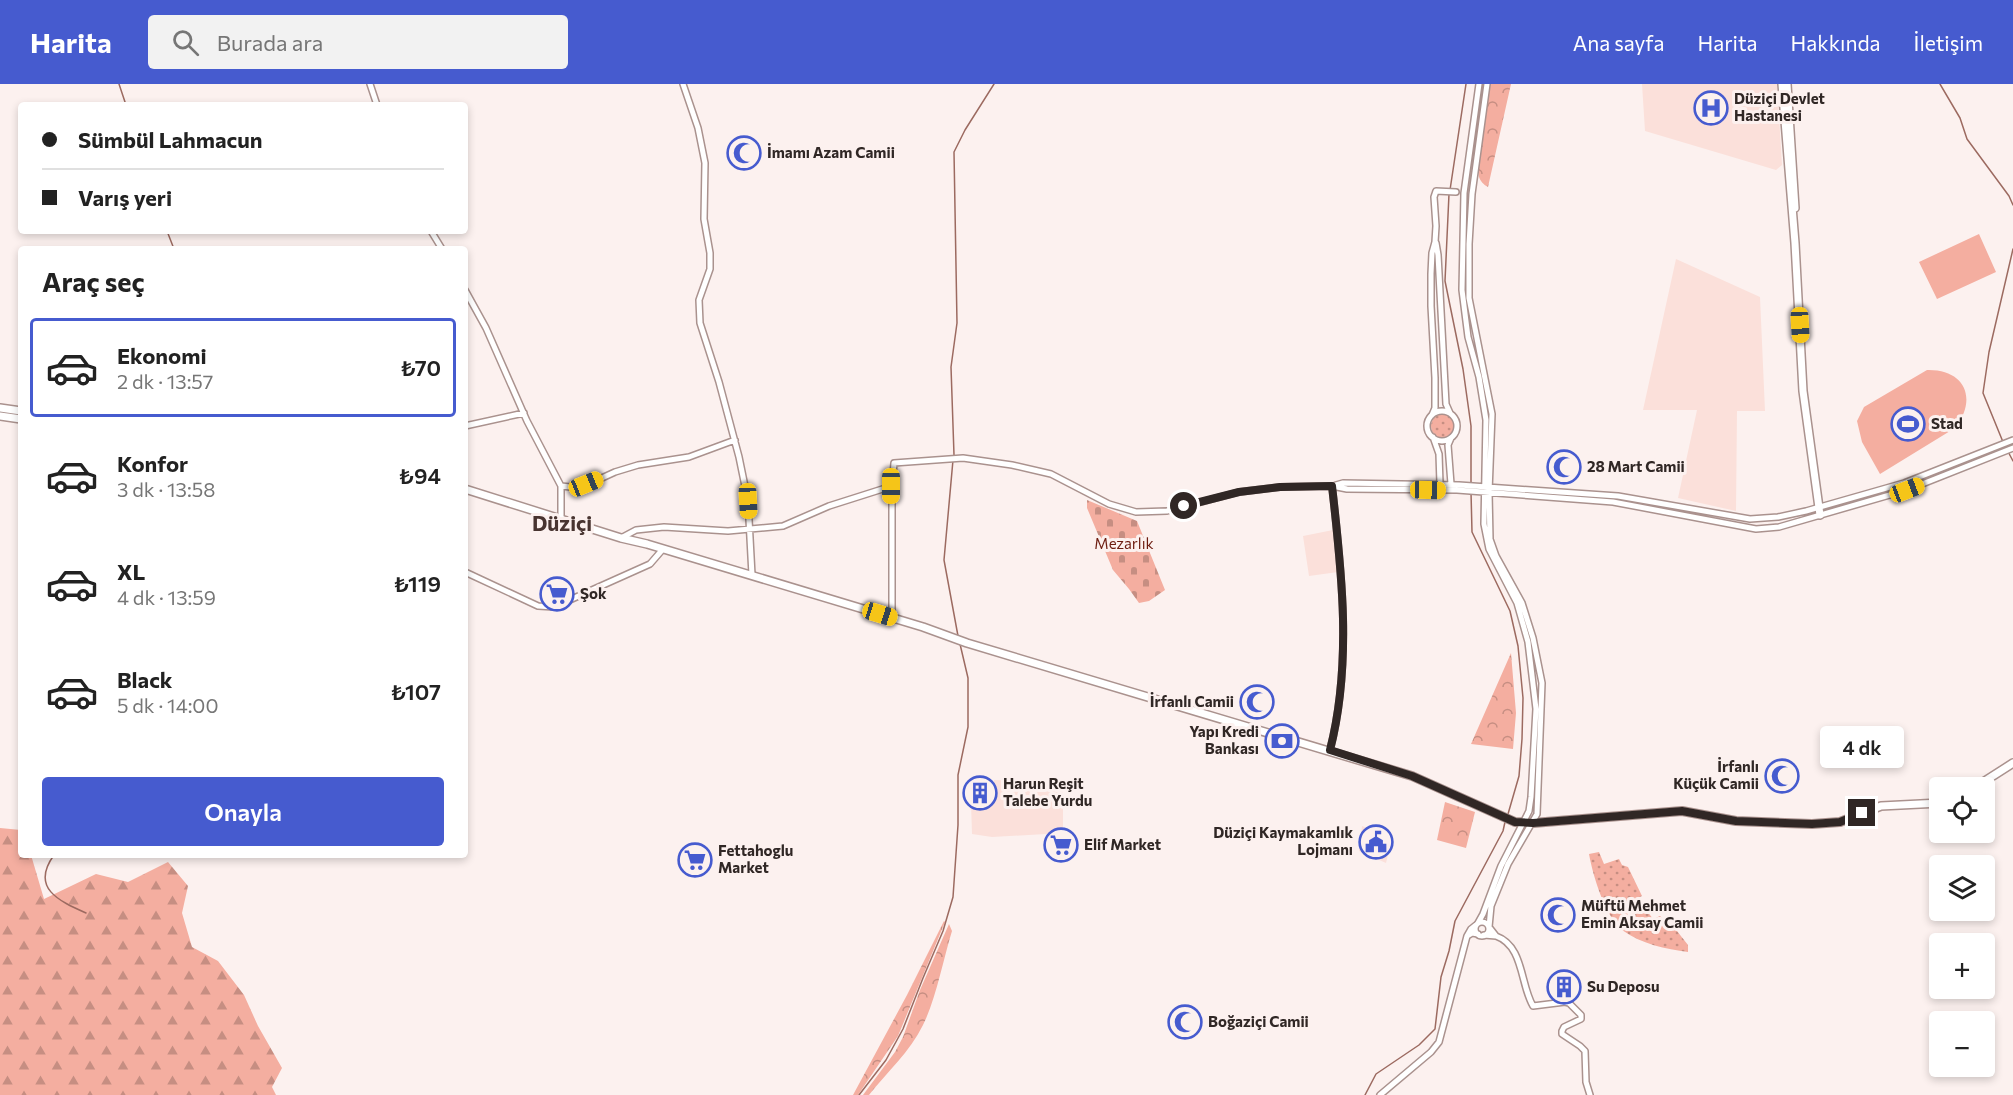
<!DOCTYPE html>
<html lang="tr">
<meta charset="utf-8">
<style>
body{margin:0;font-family:Commissioner,sans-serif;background:#f2f2f2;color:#222;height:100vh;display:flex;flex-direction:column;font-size:22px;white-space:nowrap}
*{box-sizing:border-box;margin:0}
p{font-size:20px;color:#767676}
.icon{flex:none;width:33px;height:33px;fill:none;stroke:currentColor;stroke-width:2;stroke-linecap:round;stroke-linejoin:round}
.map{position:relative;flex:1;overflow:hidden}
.panel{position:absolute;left:18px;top:162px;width:450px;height:612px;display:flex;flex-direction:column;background:#fff;border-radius:6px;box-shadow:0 3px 9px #0003}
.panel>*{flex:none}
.top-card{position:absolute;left:18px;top:18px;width:450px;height:132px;border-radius:6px;box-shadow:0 3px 9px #0003;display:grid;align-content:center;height:132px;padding:0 24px;background:#fff}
.controls{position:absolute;left:1929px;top:693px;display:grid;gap:12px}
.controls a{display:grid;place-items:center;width:66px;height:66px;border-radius:6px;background:#fff;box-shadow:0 3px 9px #0003;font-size:30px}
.end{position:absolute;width:27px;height:27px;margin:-14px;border:8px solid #302725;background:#fff;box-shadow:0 0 0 3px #fff}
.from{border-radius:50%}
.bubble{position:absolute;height:42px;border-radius:6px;background:#fff;box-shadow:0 3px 9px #0003;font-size:20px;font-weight:600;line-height:42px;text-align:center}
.car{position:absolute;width:18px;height:36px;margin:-18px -9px;border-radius:8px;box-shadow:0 0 4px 2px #0007;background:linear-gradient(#f5c518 24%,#345 0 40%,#f5c518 0 76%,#345 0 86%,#f5c518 0)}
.top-card b{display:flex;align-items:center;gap:21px;height:57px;font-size:22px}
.top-card b+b{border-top:2px solid #e0e0e0}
.top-card i{width:15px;height:15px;background:#222}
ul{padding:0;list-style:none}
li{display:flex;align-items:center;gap:18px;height:99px;margin:0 12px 9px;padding:0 12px;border:3px solid transparent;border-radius:6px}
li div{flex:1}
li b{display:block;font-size:22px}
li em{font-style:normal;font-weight:600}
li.selected{border-color:#465bcf}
li>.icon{width:54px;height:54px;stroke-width:1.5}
h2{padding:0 24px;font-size:27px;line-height:72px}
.cta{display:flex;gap:12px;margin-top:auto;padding:12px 24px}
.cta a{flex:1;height:69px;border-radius:6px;background:#465bcf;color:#fff;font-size:24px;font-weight:600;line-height:69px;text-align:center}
header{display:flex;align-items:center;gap:36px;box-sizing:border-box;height:84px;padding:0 30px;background:#465bcf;color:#fff}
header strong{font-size:28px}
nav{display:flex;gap:33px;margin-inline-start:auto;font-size:21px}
.search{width:420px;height:54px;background:#f2f2f2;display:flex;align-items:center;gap:15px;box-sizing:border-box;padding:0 21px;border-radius:6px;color:#767676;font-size:22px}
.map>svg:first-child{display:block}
.built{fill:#fbe0da}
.grass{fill:url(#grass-dots)}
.forest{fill:url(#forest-firs)}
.cemetery{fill:url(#cemetery-stones)}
.park{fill:url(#park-crowns)}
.pitch{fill:#f4aea0}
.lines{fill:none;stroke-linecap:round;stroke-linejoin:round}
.stream{stroke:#9c6a60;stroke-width:1.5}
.minor-casing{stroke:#aa928e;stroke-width:8}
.major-casing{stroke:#aa928e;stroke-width:10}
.minor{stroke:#fff;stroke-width:5}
.major{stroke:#fff;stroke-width:7}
.route{stroke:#302725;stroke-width:8}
.labels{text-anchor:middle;stroke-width:6;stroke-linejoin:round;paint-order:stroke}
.poi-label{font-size:15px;font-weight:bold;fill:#302725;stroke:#fcf1ef;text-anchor:start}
.park-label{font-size:15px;fill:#6d1c10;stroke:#fcf1ef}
.district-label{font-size:21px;font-weight:bold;fill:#483430;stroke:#fcf1ef}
</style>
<header>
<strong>Harita</strong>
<div class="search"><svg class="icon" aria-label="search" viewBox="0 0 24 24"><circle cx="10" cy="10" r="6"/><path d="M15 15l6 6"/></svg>Burada ara</div>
<nav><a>Ana sayfa</a><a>Harita</a><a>Hakkında</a><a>İletişim</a></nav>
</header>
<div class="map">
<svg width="2013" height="1011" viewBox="0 0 2013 1011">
<defs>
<pattern id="grass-dots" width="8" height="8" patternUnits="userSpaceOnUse" patternTransform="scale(1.5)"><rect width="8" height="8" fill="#f4aea0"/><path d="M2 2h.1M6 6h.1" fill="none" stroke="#c68e82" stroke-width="1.8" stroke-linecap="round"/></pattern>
<pattern id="forest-firs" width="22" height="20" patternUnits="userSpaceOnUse" patternTransform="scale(1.5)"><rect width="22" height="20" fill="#f4aea0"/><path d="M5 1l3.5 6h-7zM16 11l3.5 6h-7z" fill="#c68e82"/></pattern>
<pattern id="cemetery-stones" width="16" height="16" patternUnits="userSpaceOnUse" patternTransform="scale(1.5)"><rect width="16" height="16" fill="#f4aea0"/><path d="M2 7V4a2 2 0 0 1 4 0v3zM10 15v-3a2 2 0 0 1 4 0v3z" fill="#c68e82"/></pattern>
<pattern id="park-crowns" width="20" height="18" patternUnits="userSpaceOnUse" patternTransform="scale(1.5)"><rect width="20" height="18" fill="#f4aea0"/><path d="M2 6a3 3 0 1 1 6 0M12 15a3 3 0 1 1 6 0" fill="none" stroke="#c68e82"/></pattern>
</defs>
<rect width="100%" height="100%" fill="#fcf1ef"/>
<!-- built -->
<path class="built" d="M1642,0H1777L1782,81L1776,86L1645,47Z
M1676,175L1760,213L1765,327H1737L1736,427L1678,414L1697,326H1643Z
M1333,446L1338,488L1309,492L1303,452Z
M994,696L1063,698V749L992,753L972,750L971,719L993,721Z
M1362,742L1392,754L1386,779L1359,767Z"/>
<!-- grass -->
<path class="grass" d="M1431 342a12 12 0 1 1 24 0a12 12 0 1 1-24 0Z
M1599,768L1604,780L1619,775L1622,781L1628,783L1642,812L1633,816L1634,826L1640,828L1647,827L1653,835L1660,832L1677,847L1688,861V868C1666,865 1641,860 1622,846C1605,832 1593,792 1589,770Z"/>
<!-- forest -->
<path class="forest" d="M0,744L21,746V771H31L44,815L96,790L128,798L168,778L188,802L182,829L192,863L218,877L244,911L258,942L282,984L272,1003L276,1011H0Z"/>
<!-- cemetery -->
<path class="cemetery" d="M1087,416L1137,437L1165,506L1149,517L1139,519L1129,505L1113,486L1087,424Z"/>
<!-- park -->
<path class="park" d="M1490,0H1511L1488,103C1483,100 1481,98 1479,93C1475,77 1487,19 1490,0Z
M1511,569L1516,629L1513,665L1471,660Z
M1445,718L1475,728L1466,764L1437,756Z
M944,837L945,838L898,952L858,1011H853L907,911Z
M949,840L952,847C943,876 936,915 923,941C910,968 887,988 869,1011H863L895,968L903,953L920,906Z"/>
<!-- pitch -->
<path class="pitch" d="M1979,150L1996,188L1937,215L1919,178Z
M1927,286C1965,285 1978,315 1955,344L1880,390L1862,358L1857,337L1864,323Z"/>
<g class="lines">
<!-- stream -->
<path class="stream" d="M119,0L126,21
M1940,0L1960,34L1967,55L2009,112L2013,121
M1450,106L1466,0
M1449,110L1445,197L1463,285L1471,342V400
M167,147L174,165
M2003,358L1983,309L1989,268L2013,165
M2005,362L2013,377
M954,371L951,283L957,239L954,68L965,46L994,0
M953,376L944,476L958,552
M1471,408L1472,448L1510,527L1518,562L1523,614L1522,655L1519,692L1508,730
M54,771C30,804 59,817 86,829
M859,1011L886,976L903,945L923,894L943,847L953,813L958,741V691L968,643V594L960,560
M1365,1011L1376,990L1419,961L1435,945L1441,893L1449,867L1455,837L1503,747L1505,738"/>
<defs>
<path id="minor" d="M370,0L377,21
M683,0L698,44L705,79L704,135L710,169V185L699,216L700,239L719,298L739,373L748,417L752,491
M431,147L442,165
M1436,159L1438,171L1446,320L1450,329
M465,206L486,244L527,337L561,402V435
M1427 342a15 15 0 1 1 30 0a15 15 0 1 1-30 0Z
M1432,331L1435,324V294L1431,222V190L1432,169L1435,158L1436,142L1434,113L1436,107L1456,108
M465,342L524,329
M1433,353L1439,370L1440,400
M1451,354L1448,361L1451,400
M1336,401L1343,399L1459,401L1618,412L1750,435L1778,433L1806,427L1904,399L2013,356
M561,402L580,404L615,388L638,381L689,373L735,356
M621,454L636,446L664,443L728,447L783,442L829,422L892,402
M465,488L538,522L554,523L650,480L663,465
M892,534V402L894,379L963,374L1012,381L1051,390L1109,420L1136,428L1167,427L1239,408L1280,403L1332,402L1347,405L1457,406L1613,418L1756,445L1779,443L1907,406L2013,364
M1330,666C1352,580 1342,489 1332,402
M1475 845a7 7 0 1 1 14 0a7 7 0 1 1-14 0Z
M1478,839L1483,830L1501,782L1529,727L1531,713L1536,625L1528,558L1517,519L1489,465L1484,440L1486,336L1479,293L1468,253L1462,206L1464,109L1479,0
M1476,841L1471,845L1467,852L1472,849L1478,850
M1484,851L1496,852L1489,843L1491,822L1508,780L1537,730L1542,599L1533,554L1522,519L1496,472L1490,455L1489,408L1492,330L1469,214V160L1472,110L1487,0
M1496,852C1524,862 1520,900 1533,922L1565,918L1569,919L1581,931V935L1564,943L1562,947V950L1580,962L1585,967L1586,998L1590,1011
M1380,1011L1431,968L1439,958L1467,852"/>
<path id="major" d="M1782,0L1795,159L1803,307L1820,431
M1787,0L1795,124
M0,324L21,327
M0,332L21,335
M465,405L621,454L647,460L923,543L967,559L1412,692L1515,738L1533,739L1682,727L1736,737L1812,740L1840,738L1881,722L1940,719
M1974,704L2013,679"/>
</defs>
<!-- minor casing -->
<use href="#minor" class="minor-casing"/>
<!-- major casing -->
<use href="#major" class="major-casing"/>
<!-- minor -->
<use href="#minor" class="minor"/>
<!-- major -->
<use href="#major" class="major"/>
</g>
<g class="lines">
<!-- route -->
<path class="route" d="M1184,422L1239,408L1280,403L1332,402C1342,489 1352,580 1330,666L1412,692L1515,738L1533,739L1682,727L1736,737L1812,740L1840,738L1862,729"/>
</g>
<!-- icons -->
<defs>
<symbol id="hospital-ring" viewBox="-11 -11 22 22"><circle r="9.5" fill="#fcf1ef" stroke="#465bcf" stroke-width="1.5"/><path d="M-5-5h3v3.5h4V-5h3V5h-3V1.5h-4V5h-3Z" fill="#465bcf"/></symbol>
<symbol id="mosque-ring" viewBox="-11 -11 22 22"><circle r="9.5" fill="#fcf1ef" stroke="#465bcf" stroke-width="1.5"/><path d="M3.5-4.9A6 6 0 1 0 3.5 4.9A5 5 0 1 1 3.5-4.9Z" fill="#465bcf"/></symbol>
<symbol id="stadium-ring" viewBox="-11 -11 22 22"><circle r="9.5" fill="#fcf1ef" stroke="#465bcf" stroke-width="1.5"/><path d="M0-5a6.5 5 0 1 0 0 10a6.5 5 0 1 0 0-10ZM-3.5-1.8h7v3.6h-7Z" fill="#465bcf"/></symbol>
<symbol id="supermarket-ring" viewBox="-11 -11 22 22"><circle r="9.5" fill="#fcf1ef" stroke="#465bcf" stroke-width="1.5"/><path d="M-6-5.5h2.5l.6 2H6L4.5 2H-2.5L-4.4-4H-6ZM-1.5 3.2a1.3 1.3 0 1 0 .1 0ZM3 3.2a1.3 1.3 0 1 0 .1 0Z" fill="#465bcf"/></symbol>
<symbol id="bank-ring" viewBox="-11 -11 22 22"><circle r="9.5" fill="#fcf1ef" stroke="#465bcf" stroke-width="1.5"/><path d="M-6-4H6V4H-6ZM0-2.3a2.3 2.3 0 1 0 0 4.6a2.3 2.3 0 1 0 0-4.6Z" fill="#465bcf"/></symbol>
<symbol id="building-ring" viewBox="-11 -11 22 22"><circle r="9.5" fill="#fcf1ef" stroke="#465bcf" stroke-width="1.5"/><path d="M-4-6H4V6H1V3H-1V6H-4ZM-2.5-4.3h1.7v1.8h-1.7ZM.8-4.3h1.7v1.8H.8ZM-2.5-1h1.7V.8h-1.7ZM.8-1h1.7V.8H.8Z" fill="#465bcf"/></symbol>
<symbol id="civic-ring" viewBox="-11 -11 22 22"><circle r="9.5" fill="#fcf1ef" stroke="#465bcf" stroke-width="1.5"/><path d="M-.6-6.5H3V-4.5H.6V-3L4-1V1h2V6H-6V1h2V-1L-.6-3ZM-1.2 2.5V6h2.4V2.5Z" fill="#465bcf"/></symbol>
</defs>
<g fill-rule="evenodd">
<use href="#hospital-ring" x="1692" y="5" width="38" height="38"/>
<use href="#mosque-ring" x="725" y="50" width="38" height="38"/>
<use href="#stadium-ring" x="1889" y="321" width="38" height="38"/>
<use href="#mosque-ring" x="1545" y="364" width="38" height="38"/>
<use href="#supermarket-ring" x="538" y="491" width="38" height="38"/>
<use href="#mosque-ring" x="1238" y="599" width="38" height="38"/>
<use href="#bank-ring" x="1263" y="638" width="38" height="38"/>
<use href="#mosque-ring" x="1763" y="673" width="38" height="38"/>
<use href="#building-ring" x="961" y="690" width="38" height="38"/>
<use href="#civic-ring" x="1357" y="739" width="38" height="38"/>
<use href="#supermarket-ring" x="1042" y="742" width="38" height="38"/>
<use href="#supermarket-ring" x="676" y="757" width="38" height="38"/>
<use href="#mosque-ring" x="1539" y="812" width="38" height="38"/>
<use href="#building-ring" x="1545" y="884" width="38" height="38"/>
<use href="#mosque-ring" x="1166" y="919" width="38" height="38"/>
</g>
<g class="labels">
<!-- poi labels -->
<g class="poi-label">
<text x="1734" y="20">Düziçi Devlet<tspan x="1734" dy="17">Hastanesi</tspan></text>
<text x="767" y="74">İmamı Azam Camii</text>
<text x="1931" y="345">Stad</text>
<text x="1587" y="388">28 Mart Camii</text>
<text x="580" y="515">Şok</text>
<text x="1234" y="623" text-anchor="end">İrfanlı Camii</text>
<text x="1259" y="653" text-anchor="end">Yapı Kredi<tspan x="1259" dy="17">Bankası</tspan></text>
<text x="1759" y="688" text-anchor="end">İrfanlı<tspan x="1759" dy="17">Küçük Camii</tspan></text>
<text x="1003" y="705">Harun Reşit<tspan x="1003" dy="17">Talebe Yurdu</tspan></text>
<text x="1353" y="754" text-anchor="end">Düziçi Kaymakamlık<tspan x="1353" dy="17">Lojmanı</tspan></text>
<text x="1084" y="766">Elif Market</text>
<text x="718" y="772">Fettahoglu<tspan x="718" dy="17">Market</tspan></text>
<text x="1581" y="827">Müftü Mehmet<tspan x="1581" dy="17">Emin Aksay Camii</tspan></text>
<text x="1587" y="908">Su Deposu</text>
<text x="1208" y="943">Boğaziçi Camii</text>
</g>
<!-- park labels -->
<g class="park-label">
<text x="1124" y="465">Mezarlık</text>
</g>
<!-- district labels -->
<g class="district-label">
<text x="562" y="447">Düziçi</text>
</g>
</g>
</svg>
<div class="controls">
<a><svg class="icon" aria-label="locate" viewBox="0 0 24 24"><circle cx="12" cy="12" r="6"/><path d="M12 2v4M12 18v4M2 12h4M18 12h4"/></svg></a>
<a><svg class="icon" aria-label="layers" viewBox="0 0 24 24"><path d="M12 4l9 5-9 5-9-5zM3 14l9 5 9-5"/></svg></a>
<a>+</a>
<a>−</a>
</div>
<i class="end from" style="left:1184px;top:422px"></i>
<i class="end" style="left:1862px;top:729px"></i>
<div class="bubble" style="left:1820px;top:642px;width:84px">4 dk</div>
<i class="car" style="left:1800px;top:241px;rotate:177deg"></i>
<i class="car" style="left:586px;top:400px;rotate:68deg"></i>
<i class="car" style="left:891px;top:402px;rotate:180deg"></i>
<i class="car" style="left:1428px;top:406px;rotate:91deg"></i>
<i class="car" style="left:1907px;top:406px;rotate:69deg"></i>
<i class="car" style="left:748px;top:417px;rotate:177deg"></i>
<i class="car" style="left:880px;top:530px;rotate:107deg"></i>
<div class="top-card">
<b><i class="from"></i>Sümbül Lahmacun</b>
<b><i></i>Varış yeri</b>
</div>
<section class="panel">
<h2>Araç seç</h2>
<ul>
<li class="selected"><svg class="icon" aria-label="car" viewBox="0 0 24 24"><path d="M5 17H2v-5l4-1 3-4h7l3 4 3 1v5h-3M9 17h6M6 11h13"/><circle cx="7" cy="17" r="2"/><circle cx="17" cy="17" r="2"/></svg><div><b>Ekonomi</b><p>2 dk · 13:57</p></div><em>₺70</em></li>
<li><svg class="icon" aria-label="car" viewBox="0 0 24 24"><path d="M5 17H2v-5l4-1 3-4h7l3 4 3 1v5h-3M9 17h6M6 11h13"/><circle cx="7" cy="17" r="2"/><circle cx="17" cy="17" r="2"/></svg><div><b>Konfor</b><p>3 dk · 13:58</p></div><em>₺94</em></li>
<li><svg class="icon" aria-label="car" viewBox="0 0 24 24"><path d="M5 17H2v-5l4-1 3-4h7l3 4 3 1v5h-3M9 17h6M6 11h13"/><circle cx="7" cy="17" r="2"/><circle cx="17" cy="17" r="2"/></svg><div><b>XL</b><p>4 dk · 13:59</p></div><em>₺119</em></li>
<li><svg class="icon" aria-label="car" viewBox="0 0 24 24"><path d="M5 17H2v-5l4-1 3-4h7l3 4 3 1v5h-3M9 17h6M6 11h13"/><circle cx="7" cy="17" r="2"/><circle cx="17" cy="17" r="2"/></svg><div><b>Black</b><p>5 dk · 14:00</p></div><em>₺107</em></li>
</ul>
<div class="cta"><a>Onayla</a></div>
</section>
</div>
